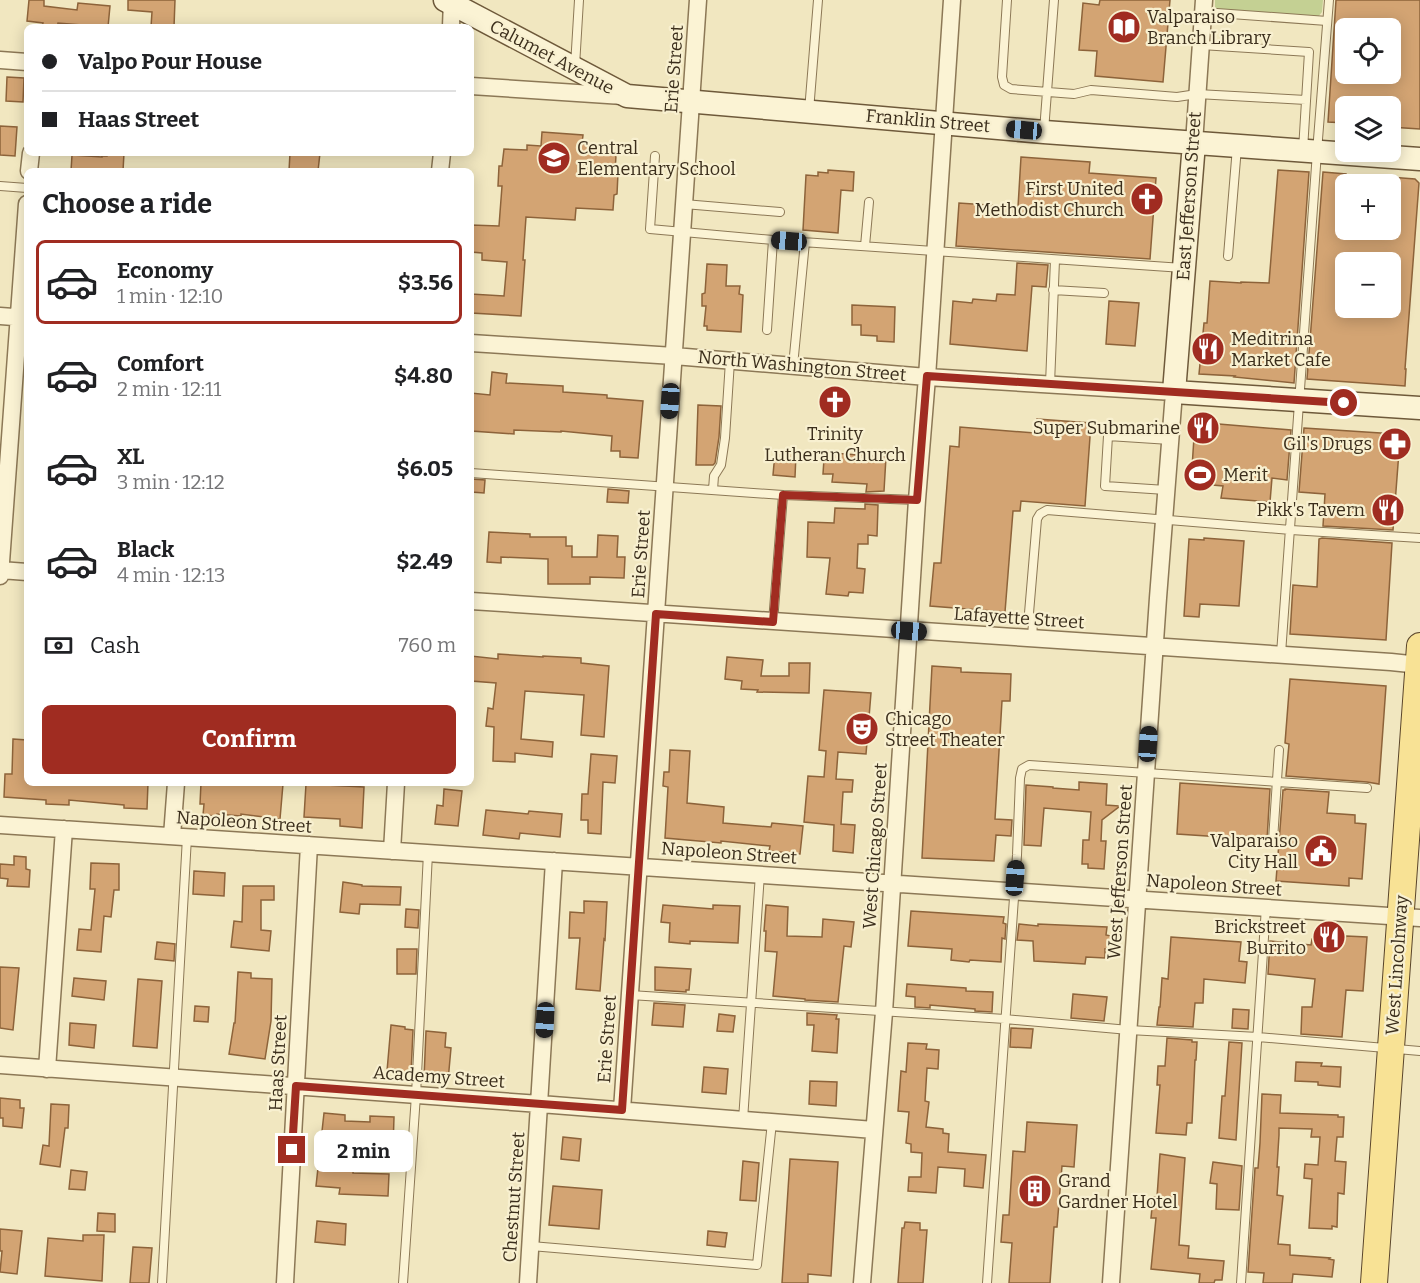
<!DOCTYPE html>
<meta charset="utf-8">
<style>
body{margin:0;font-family:Bitter,serif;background:#f6f6f6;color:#202124;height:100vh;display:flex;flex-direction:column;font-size:22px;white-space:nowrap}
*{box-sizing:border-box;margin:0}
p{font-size:20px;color:#757577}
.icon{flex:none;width:33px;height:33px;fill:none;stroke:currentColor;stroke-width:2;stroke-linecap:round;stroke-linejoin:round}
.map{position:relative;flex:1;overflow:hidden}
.panel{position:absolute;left:24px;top:168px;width:450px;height:618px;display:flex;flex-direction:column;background:#fff;border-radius:9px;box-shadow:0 3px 15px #0003}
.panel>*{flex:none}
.hud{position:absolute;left:24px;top:24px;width:450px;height:132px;border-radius:9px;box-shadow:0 3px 15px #0003;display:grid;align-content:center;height:132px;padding:0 18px;background:#fff}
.tools{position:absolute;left:1335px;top:18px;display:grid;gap:12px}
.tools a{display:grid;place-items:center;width:66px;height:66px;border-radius:9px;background:#fff;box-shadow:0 3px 15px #0003;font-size:30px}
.end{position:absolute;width:27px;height:27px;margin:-14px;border:8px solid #a02c21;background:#fff;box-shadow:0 0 0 3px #fff}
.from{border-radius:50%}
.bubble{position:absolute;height:42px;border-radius:9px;background:#fff;box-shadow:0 3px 15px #0003;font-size:20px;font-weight:700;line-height:42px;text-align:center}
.car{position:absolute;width:18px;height:36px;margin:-18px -9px;border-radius:8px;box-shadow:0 0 4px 2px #0007;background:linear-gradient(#222 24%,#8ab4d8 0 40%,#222 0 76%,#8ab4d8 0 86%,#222 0)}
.hud b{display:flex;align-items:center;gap:21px;height:57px;font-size:22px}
.hud b+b{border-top:2px solid #e0e0e0}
.hud i{width:15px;height:15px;background:#202124}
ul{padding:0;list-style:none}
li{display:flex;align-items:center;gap:18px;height:84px;margin:0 12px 9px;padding:0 6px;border:3px solid transparent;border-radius:9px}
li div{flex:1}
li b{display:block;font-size:22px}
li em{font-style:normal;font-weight:700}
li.on{border-color:#a02c21}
li>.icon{width:54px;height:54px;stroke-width:1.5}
h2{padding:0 18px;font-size:27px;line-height:72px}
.pay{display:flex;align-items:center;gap:15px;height:66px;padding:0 18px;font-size:22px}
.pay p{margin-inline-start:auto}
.action{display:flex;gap:12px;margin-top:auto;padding:12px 18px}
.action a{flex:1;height:69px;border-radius:9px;background:#a02c21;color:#fff;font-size:24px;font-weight:700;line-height:69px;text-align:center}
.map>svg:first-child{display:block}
.green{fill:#c4d093}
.building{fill:#d3a473;stroke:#8d633a;stroke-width:1.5;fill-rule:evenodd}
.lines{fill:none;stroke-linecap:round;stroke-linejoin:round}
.lane-casing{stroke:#8c7856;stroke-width:10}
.street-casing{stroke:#8c7856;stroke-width:19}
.secondary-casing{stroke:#6e593a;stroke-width:25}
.primary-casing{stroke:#5a452b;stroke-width:28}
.lane{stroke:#fbf3d4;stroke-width:8}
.street{stroke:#fbf3d4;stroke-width:16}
.secondary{stroke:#fbf3d4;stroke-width:22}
.primary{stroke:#f8e295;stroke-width:26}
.route{stroke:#a02c21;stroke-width:8}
.labels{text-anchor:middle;stroke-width:4.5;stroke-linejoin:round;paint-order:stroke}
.poi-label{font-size:18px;fill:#3b2e1c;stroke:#f8f0d0;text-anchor:start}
.street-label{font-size:18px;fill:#3b2e1c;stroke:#f8f0d0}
</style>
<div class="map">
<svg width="1420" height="1283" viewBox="0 0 1420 1283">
<rect width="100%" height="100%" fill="#f1e7c0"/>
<!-- green -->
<path class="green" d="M1215,0H1323L1322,12L1318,17L1215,10Z"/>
<!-- building -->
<path class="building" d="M29,0H44V6L77,10L78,3L110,6L108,27H94V26L58,23L57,27H42L43,23L27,21Z
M128,0H175L174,27H151L152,12L128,10Z
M1100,0H1170L1163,82L1095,76L1097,51L1079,50L1083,3L1099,5Z
M1336,0H1420V129L1390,127V106H1346V123L1328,122ZM1346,28H1390V74H1346Z
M7,77L24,78L23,102L6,101Z
M0,126L17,127L15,156L0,155Z
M542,132L583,135L582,144H597L596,154L616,155L615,173H618L617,194L614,195L613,210L576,208L575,220L526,217L523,260H525L521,316L471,313V294L504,296L507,262L482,260V253L471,252V225L499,226L502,186H498L499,166H502L504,149L527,150V145L541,146Z
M107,153H124L123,171H71L72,155L102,157V156H107Z
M290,153H320L318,171H289Z
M1021,157L1090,162L1089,173L1156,178L1150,259L956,246L959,203L1018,207Z
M828,170L854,172L853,191L841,190L838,233L803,230L806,175L818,176V172L828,173Z
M1278,170L1309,172L1294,383L1234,377L1235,376L1199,374L1204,323H1207L1210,281L1241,283V282L1269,283Z
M1323,172L1346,174V230H1390V177L1415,179L1419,183L1405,369H1406L1405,386L1307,379ZM1346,262H1390V308H1346Z
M1017,263L1048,265L1046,287L1032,286L1027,351L950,344L953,301L972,303L973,299L996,301L997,294L1015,295Z
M707,264L727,265L726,286H740L739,294L743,295L741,332L707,330V326H704L706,306H702V294L705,293Z
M1109,301L1139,303L1135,346L1106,344Z
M852,305L895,307L894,342L877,341V336L861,335V325H852Z
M492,372L507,374L506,383L563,386V392L607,395V398L643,401L638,458L620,457V451H611L612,436L561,431V432L514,430V434L471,431V393L490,395Z
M698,405L721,406L719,437L715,463L713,465H696Z
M1037,419L1091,423L1085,506L1021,501L1020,511H1013L1005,612L930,606L934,563H941L950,446L959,447L960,427L1035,433Z
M1195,422L1291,430L1287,480L1272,478L1270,502L1221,498L1223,486L1191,483Z
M1304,428L1396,434L1400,438L1393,530L1323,526L1325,494L1299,492Z
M778,452L796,454L795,477L773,475L775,453H778Z
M832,453L886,457L884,491L866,492L867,484L832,482L833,474H823L824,459H831Z
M471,479L485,480L484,493L471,492Z
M608,489L629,491L628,503L607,502Z
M865,504L878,505L877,536L868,535V544H858L857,568L865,569L863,593L849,592L848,596L826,594L830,558L807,557L808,522L834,523L835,508L865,509Z
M489,532L530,534V537H566V546H572V557H597L598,535L618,536L617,557H625L624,578L590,577V584H548V559L501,557V563L487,562Z
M1204,538L1244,541L1239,606L1200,604L1199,617L1184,616L1189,539L1204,540Z
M1322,538L1392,543L1386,640L1290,634L1293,585L1317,587L1319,539Z
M498,654L543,657V656L581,658V663L609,666L604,737L581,735L584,695L525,691L521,739L553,742L552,757L515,753V762L493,761L494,727L486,726L488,708L493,709L496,683L471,681V656L498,659Z
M727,657L763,660L761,676H789V663H810L809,693L757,692L758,690L741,689L742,681L725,679Z
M932,666L961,668V672L1011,674L1010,701H1002L995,819L1012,820L1011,836L996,835L994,861L922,858Z
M1290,679L1386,686L1379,784L1367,782L1286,776L1289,744L1285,743Z
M824,690L871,693L866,754L838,752L836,779L853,780L852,792H843L841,824L855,825L853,853L833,851L834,825L804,822L808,776L824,777L826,751L819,750Z
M13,739L27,740V783H148L147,809L124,808V805L69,800V805L46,804V800L4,797L5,774H12Z
M670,750L690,751L687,803L724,807L723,823L771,827L772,823L803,826L800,854L769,851L770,846L721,841V843L665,838L668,787L663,786L664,772H669Z
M591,754L617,756L615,783L603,782L601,834L588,833V820H581L582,794H588Z
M1079,782L1107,784L1106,805L1120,806L1102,820L1101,841H1106L1104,869L1088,868V864H1082L1083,840H1089L1091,812L1044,808L1041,846L1024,845L1026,785L1053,787V788L1079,790Z
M201,783L283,784L280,819L241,814V816L217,814V816L203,815L204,804H200Z
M1180,783L1270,789L1267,840L1177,834Z
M306,784L364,787L362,828L340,826V819L304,817Z
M444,789L462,791L458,826L435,824L437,805L443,806Z
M1285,789L1329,792L1327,813L1355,815V823L1366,824L1362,879L1349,878V886L1276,881L1283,790H1285Z
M486,810L528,814L529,811L562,814L560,837L520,833L519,839L483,835Z
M14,856L26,857V869L30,870L29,887L7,886L8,879L0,878V864L14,865Z
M91,863L119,864V890H114L111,917L104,916L101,952L77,950L79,929L91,930L95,889H90Z
M194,871L225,873L224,896L193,894Z
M343,882L362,885V886L401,887L400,905L360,904L359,914L340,912Z
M243,886H274V900H261V930L271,931L269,951L231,947L234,921L242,922Z
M584,901L607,902L605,940L604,939L600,991L576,989L580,938H569L570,912L584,913Z
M663,905L713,909V905L740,906L738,943L690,941V944L669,942L670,923L661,922Z
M766,905L788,907L787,936L822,937L823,919L854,922L851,947L844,946L838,1002L805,1000V999L773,996L777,952L765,951L766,931H764Z
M406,909L419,910L418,928L405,927Z
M911,911L1004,917L1003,923L1006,924L1005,939L1002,938L1001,962L970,960L969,962L951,960L952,949L908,946Z
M1019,924L1038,926V924L1107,927L1106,935L1111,936V950L1105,949V958L1086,957L1085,964L1034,961L1033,941L1017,940Z
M1346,936L1367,937L1363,991L1346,990L1342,1037L1301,1034L1302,1007H1312L1315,979L1268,974L1270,941L1311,945L1312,939L1323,940L1324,937L1345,939Z
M1171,937L1241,942L1239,961L1247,962L1245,983L1204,979L1203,1003H1195L1193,1027L1157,1025L1159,1007H1160L1162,978L1168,979Z
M157,942L175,944L174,961L155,959Z
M397,949H417L416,974H397Z
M0,967L19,968L13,1030L0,1028Z
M655,967L691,969L689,990H686V992L655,990Z
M238,972L251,973V978L272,979L271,1021L265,1059L229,1054L234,1023H235Z
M74,978L106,981L104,1000L72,996Z
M138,979L162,981L157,1048L133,1046Z
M907,984L966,988V991L993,992L992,1012L975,1011V1009L930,1005V1008L915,1007V997L906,996Z
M1073,994L1107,997L1104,1021L1071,1018Z
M654,1003L685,1005L683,1027L652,1025Z
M195,1006L209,1007L208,1022L194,1021Z
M1233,1009L1249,1010L1248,1029L1232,1028Z
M807,1013L837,1015L836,1019H839L837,1053L812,1051L814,1025H807Z
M719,1014L735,1016L733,1032L717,1031Z
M70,1023L96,1025L94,1048L69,1045Z
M391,1025L405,1027V1029L413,1030L411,1074L387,1071Z
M1011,1028L1033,1029L1031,1048L1010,1047Z
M426,1031L446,1033L445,1047L451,1048L448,1081L424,1078Z
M1167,1038L1192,1040V1042H1197L1196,1060H1195L1192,1123H1187L1186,1135L1156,1133L1160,1085H1157L1158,1066H1165Z
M1229,1042L1242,1043L1236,1140L1219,1138L1222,1096H1225Z
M908,1043L927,1044L926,1049L939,1050L938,1069L927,1068L925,1101L929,1102L926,1127L943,1129V1133L949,1134L948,1152L986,1155L983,1188L964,1186L965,1169L938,1167L936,1193L908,1191L909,1177H921L922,1153L911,1152V1144L906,1143L909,1112L898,1111L901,1071L906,1072Z
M1296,1062L1322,1063L1321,1066L1341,1067L1340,1087L1318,1085V1082L1295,1081Z
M704,1067L728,1069L726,1094L702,1092Z
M810,1081L837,1082L836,1106L809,1104Z
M1262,1094L1281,1095L1280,1113L1338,1115V1117H1344L1343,1137H1337L1335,1161L1346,1162L1344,1194L1338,1193L1337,1227L1332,1226V1229L1309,1228L1312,1179L1304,1178L1305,1164L1318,1165L1320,1137H1311L1312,1129L1279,1128V1135L1277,1167H1279L1277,1195L1283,1196L1278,1244L1290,1245V1255L1330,1258L1329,1259L1334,1260L1332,1277L1293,1274L1292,1283H1263L1264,1273L1248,1272L1255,1168H1258L1260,1143Z
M0,1098L20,1100V1108H24L22,1128L3,1126V1118H0Z
M51,1104L69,1105L68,1128H65L60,1167L40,1164L43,1145L49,1146Z
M324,1113L345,1115V1121L370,1122V1116L394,1117L393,1148L356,1146L353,1173L389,1174L388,1196L339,1194L340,1188L316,1186Z
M1027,1122L1077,1125L1074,1167L1062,1166L1057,1227H1054L1050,1283H1009L1012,1243L1001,1242L1003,1215H1009L1013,1151L1025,1152Z
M563,1137L581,1139L579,1161L561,1159Z
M1160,1154L1185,1158L1179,1245L1189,1246L1188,1258L1224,1261L1222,1280H1215L1214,1283H1199L1200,1274L1151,1269L1156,1218H1151L1153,1197H1157Z
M790,1159L838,1162L831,1276L808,1274V1283H782Z
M743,1161L759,1163L756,1201L740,1200Z
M1213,1162L1242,1166L1239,1210L1216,1209L1217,1184L1210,1183Z
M71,1170L87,1172L85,1190L69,1189Z
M553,1186L602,1190L599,1229L549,1225Z
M98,1213L115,1214V1232L97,1231Z
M317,1221L346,1224L345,1245L315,1242Z
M905,1222L920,1223V1230H927L923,1283H898L902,1228H904Z
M0,1229L22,1231L17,1274L0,1272L2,1251H0Z
M708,1231L727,1233L725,1247L707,1245Z
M83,1235H104L102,1281L45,1276L48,1238L83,1241Z
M133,1247L152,1248L149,1283H130Z"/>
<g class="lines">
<defs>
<path id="lane" d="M1007,0L1002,77L1004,85L1011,89L1074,94L1091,90L1177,97L1197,94L1306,100
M1203,12L1327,21
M1201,45L1309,52L1303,150
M575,66L579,0
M809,111L818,0
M1044,131L1054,0
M655,156L650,229L773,240L1183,268
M0,186L27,188
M684,204L780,212
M865,246L869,202
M1228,256L1237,147
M1053,290L1104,293
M767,330L773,240
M793,366L805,242
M1050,384L1055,260
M471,473L783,495L917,500
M713,490L714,476L721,465L725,438L730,361
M1166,490L1105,486L1108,436L1170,440
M773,622L783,495
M1032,638L1033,622L1029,613L1037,519L1040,514L1047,510L1291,530L1420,538
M1281,654L1317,152L1329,0
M1273,840L1279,750
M630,995L1005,1019L1129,1030L1258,1037L1420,1051
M743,1120L760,874
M531,1246L757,1265L772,1122
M162,1283L187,837
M403,1283L416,1095L428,853
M987,1283L1017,855L1020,778L1022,769L1029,765L1367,788
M1241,1283L1266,907"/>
<path id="street" d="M451,27L452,0
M0,60L27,62
M471,86L623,96
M1194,143L1204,0
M29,171L31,153
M440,171L442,153
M0,316L27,318
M471,343L674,356L927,377L1174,392L1158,598L1111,1283
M0,570L27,572
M0,576L27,204
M471,601L1391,662L1420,665
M0,825L1420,918
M172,836L176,783
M392,851L396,783
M0,1065L540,1104L874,1130
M47,1069L64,829
M622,1110L698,0
M285,1283L309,845
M528,1283L554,861
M862,1283L884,1012L917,500L927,377L952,0"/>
<path id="secondary" d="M445,0L627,96L1044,132L1420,159
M1194,143L1174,392L1420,408"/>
<path id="primary" d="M1374,1283L1420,646"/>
</defs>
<!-- lane casing -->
<use href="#lane" class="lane-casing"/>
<!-- street casing -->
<use href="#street" class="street-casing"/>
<!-- secondary casing -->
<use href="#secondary" class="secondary-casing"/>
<!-- primary casing -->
<use href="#primary" class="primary-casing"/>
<!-- lane -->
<use href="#lane" class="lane"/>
<!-- street -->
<use href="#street" class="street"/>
<!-- secondary -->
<use href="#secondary" class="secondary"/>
<!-- primary -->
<use href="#primary" class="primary"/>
</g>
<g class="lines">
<!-- route -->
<path class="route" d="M292,1150L296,1086L622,1110L656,614L773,622L783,495L917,500L927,376L1344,403"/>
</g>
<!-- icons -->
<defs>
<symbol id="library-disc" viewBox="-11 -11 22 22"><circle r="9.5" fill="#a02c21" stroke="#f8f0d0"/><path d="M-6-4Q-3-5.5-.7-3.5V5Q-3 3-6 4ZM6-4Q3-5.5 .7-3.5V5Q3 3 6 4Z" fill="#fff"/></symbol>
<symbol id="school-disc" viewBox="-11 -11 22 22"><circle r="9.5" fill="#a02c21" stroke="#f8f0d0"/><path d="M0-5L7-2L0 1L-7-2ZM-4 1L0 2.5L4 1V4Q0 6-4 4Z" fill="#fff"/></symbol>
<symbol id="church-disc" viewBox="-11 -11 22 22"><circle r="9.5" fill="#a02c21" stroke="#f8f0d0"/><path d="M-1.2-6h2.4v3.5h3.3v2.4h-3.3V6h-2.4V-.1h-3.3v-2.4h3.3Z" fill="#fff"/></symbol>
<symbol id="restaurant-disc" viewBox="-11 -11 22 22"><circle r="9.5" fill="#a02c21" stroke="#f8f0d0"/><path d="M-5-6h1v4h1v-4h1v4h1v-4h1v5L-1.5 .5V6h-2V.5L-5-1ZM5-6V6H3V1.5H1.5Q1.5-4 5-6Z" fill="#fff"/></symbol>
<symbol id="pharmacy-disc" viewBox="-11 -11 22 22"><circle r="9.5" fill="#a02c21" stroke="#f8f0d0"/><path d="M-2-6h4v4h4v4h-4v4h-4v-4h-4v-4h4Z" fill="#fff"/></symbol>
<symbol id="stadium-disc" viewBox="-11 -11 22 22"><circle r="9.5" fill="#a02c21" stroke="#f8f0d0"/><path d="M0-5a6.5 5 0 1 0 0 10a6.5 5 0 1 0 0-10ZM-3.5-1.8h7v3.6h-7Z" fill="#fff"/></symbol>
<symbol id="theatre-disc" viewBox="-11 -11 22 22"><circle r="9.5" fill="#a02c21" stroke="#f8f0d0"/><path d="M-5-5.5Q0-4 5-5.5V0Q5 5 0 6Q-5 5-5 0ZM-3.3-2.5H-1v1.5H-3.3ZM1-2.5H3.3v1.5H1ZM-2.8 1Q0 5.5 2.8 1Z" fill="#fff"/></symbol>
<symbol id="civic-disc" viewBox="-11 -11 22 22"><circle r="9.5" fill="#a02c21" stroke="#f8f0d0"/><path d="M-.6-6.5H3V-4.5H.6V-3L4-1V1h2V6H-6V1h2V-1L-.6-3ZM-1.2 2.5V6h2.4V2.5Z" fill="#fff"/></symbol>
<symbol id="building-disc" viewBox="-11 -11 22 22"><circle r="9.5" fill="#a02c21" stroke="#f8f0d0"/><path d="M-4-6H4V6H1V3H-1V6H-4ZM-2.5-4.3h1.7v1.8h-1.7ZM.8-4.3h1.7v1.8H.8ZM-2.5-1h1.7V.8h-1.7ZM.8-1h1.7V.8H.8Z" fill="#fff"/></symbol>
</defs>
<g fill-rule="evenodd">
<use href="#library-disc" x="1105" y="8" width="38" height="38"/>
<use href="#school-disc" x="535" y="139" width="38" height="38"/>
<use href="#church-disc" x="1128" y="180" width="38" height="38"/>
<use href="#restaurant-disc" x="1189" y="330" width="38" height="38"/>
<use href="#church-disc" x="816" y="383" width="38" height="38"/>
<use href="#restaurant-disc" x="1184" y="409" width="38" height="38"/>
<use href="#pharmacy-disc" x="1376" y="425" width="38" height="38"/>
<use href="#stadium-disc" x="1181" y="456" width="38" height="38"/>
<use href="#restaurant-disc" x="1369" y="491" width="38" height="38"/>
<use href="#theatre-disc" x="843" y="710" width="38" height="38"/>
<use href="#civic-disc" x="1302" y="832" width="38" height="38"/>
<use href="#restaurant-disc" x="1310" y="918" width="38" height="38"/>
<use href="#building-disc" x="1016" y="1172" width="38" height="38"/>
</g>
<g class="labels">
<!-- poi labels -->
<g class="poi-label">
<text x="1147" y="23">Valparaiso<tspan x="1147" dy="21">Branch Library</tspan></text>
<text x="577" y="154">Central<tspan x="577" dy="21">Elementary School</tspan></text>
<text x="1124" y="195" text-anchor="end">First United<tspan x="1124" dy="21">Methodist Church</tspan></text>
<text x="1231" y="345">Meditrina<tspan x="1231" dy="21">Market Cafe</tspan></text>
<text x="1180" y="434" text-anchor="end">Super Submarine</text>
<text x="835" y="440" text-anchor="middle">Trinity<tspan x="835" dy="21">Lutheran Church</tspan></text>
<text x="1372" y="450" text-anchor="end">Gil's Drugs</text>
<text x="1223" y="481">Merit</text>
<text x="1365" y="516" text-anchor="end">Pikk's Tavern</text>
<text x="885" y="725">Chicago<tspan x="885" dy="21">Street Theater</tspan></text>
<text x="1298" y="847" text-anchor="end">Valparaiso<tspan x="1298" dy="21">City Hall</tspan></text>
<text x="1306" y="933" text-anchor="end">Brickstreet<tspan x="1306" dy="21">Burrito</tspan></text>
<text x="1058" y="1187">Grand<tspan x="1058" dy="21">Gardner Hotel</tspan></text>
</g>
<!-- street labels -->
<g class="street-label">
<text transform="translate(552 57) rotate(28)" y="6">Calumet Avenue</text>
<text transform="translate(674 69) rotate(-86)" y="6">Erie Street</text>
<text transform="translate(928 121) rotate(5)" y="6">Franklin Street</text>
<text transform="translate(1189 196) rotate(-86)" y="6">East Jefferson Street</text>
<text transform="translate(802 366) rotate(5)" y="6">North Washington Street</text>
<text transform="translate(641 554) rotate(-86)" y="6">Erie Street</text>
<text transform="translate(1019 618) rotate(4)" y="6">Lafayette Street</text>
<text transform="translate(244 822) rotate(4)" y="6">Napoleon Street</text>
<text transform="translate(875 846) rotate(-86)" y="6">West Chicago Street</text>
<text transform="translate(729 853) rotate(4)" y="6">Napoleon Street</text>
<text transform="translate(1120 872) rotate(-86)" y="6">West Jefferson Street</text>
<text transform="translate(1214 885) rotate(4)" y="6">Napoleon Street</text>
<text transform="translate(1397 965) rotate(-86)" y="6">West Lincolnway</text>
<text transform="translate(607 1039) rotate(-86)" y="6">Erie Street</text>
<text transform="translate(278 1063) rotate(-87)" y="6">Haas Street</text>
<text transform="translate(439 1077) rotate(4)" y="6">Academy Street</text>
<text transform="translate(514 1197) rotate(-86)" y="6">Chestnut Street</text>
</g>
</g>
</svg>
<div class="tools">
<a><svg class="icon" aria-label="locate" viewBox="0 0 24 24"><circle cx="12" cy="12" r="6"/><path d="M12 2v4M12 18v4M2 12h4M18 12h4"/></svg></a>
<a><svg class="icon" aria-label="layers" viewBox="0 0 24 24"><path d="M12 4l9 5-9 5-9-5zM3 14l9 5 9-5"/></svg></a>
<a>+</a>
<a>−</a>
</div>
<i class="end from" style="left:1344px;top:403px"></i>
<i class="end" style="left:292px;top:1150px"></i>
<div class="bubble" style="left:314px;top:1130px;width:99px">2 min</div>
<i class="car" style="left:1024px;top:130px;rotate:275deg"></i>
<i class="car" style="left:789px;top:241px;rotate:274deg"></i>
<i class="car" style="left:670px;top:401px;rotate:184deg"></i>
<i class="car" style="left:909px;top:631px;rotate:94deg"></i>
<i class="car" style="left:1148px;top:744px;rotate:4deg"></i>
<i class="car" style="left:1015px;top:878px;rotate:4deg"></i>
<i class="car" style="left:545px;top:1020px;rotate:183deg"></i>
<div class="hud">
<b><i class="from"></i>Valpo Pour House</b>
<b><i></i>Haas Street</b>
</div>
<section class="panel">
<h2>Choose a ride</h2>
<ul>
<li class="on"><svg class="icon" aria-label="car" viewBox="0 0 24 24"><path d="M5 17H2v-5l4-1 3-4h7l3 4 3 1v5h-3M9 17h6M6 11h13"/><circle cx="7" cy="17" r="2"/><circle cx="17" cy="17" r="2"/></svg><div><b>Economy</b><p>1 min · 12:10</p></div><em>$3.56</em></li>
<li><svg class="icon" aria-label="car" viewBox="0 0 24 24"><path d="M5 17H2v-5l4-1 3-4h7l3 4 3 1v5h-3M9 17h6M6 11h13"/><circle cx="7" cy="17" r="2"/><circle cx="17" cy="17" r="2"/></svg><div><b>Comfort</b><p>2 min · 12:11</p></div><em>$4.80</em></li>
<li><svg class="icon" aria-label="car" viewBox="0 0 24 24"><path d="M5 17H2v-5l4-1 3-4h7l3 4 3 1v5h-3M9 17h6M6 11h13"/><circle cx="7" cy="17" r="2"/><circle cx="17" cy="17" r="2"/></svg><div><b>XL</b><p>3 min · 12:12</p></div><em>$6.05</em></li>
<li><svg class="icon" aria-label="car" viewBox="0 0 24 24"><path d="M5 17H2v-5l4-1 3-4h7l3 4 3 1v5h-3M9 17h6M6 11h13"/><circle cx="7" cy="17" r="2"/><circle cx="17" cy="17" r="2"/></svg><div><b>Black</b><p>4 min · 12:13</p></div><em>$2.49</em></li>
</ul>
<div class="pay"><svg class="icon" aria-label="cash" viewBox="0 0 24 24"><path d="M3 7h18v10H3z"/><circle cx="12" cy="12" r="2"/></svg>Cash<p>760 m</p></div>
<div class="action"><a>Confirm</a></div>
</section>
</div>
